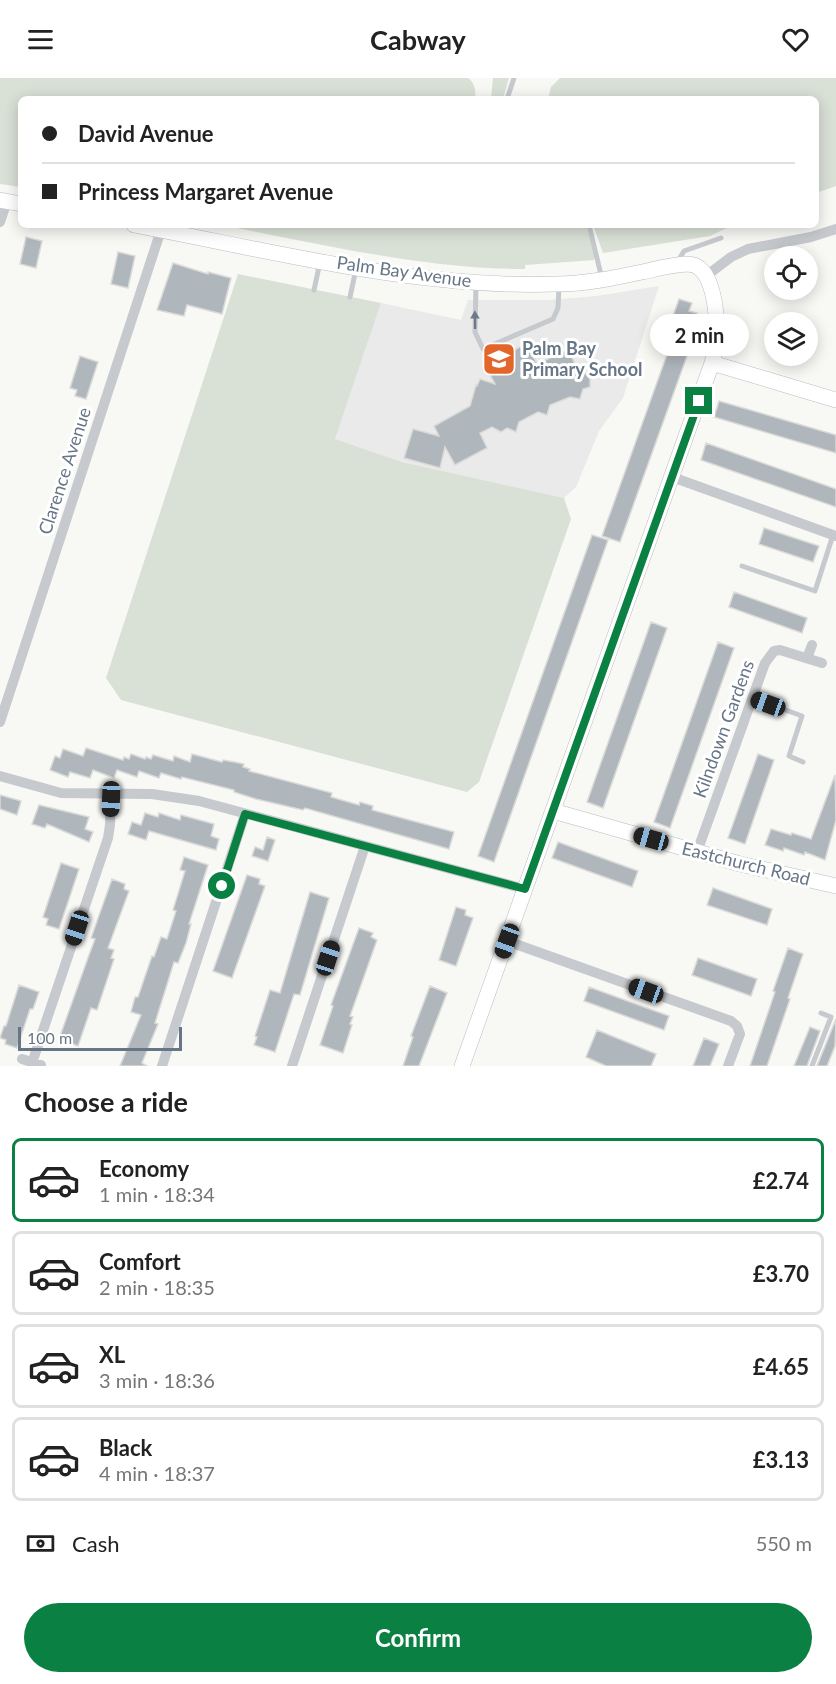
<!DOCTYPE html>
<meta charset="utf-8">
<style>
body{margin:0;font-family:Lato,sans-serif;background:#f2f2f2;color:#222;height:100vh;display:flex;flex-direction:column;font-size:22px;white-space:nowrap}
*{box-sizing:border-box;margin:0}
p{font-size:20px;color:#767676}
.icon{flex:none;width:33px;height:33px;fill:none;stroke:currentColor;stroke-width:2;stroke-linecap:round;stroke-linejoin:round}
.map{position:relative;height:988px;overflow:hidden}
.details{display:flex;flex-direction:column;background:#fff;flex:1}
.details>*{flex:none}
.banner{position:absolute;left:18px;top:18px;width:801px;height:132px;border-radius:9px;box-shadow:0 3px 15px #0003;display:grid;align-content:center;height:132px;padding:0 24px;background:#fff}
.buttons{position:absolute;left:764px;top:168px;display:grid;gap:12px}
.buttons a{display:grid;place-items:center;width:54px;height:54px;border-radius:50%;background:#fff;box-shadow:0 3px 15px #0003;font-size:30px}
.scale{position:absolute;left:18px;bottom:15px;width:164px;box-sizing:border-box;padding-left:6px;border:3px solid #677687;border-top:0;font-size:16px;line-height:21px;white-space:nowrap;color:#677687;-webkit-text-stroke:4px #fff;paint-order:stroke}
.end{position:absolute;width:27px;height:27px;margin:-14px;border:8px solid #0b8043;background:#fff;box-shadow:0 0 0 3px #fff}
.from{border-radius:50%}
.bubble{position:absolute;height:42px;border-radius:21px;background:#fff;box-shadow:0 3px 15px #0003;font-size:20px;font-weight:700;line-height:42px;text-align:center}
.car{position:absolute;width:18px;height:36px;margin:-18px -9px;border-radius:8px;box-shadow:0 0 4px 2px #0007;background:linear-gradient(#222 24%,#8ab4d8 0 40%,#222 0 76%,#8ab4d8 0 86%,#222 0)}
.banner b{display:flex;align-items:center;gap:21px;height:57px;font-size:22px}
.banner b+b{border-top:2px solid #e0e0e0}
.banner i{width:15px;height:15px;background:#222}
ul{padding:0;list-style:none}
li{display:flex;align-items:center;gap:18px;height:84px;margin:0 12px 9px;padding:0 12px;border:3px solid #e0e0e0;border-radius:9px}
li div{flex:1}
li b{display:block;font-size:22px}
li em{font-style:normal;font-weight:700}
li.on{border-color:#0b8043}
li>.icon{width:54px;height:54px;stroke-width:1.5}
h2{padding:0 24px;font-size:27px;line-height:72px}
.pay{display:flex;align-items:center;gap:15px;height:66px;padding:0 24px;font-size:22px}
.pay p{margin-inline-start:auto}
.action{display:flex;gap:12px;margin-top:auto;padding:12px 24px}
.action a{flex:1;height:69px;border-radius:36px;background:#0b8043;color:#fff;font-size:24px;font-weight:700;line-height:69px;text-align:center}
header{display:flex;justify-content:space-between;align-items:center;height:78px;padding:0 24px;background:#fff;font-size:27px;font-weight:700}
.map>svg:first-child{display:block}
.built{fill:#e9eae9}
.green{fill:#d9e0d6}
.building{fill:#afb6bc;stroke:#dadad8;stroke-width:1.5}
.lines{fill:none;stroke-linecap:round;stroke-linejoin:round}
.secondary-casing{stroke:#b8bdc2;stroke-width:16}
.lane{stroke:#c6c9cd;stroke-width:5}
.street{stroke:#c6c9cd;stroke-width:10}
.secondary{stroke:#fff;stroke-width:15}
.oneway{fill:#6c7a8a}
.route{stroke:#0b8043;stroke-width:8}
.labels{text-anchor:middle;stroke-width:6;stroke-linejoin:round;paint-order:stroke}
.street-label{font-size:18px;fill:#677687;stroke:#fff}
.poi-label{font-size:18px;font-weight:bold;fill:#677687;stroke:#fff;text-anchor:start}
</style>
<header><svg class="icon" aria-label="menu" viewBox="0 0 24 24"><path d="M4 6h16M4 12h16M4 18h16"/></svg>Cabway<svg class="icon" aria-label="heart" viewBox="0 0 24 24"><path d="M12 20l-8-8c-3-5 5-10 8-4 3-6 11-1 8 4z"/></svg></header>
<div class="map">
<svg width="836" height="988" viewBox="0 0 836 988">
<rect width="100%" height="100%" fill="#f8f8f5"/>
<!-- built -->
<path class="built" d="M659,208L623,320L599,353L576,409L564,420L402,384L335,361L381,225L461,242L468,222H549L597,218Z"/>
<!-- green -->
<path class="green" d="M0,0H468C475,5 476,12 475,21H21V109L0,106Z
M493,0H509L503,21H491Z
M560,0H836V108L816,115V21H548L551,9Z
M221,147H586L595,177L594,182L525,187V191C423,191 321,166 221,147Z
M593,147H733L710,158L603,175Z
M238,196L381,225L335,361L402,384L564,420L571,441L479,704L467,714L121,622L106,600Z"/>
<!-- building -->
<path class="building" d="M26,159L42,163L36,190L20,186Z
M118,174L135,178L128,210L111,206Z
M173,185L208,196V194L231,200L222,236L187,227L184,238L157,232Z
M679,221L692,225L689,233L697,235L687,263L692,264L620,464L602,458L679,243L672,241Z
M527,265L537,286L554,278V272L560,275L563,273L570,274L576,289L580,287L590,301V309L583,311L580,321L570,319L550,327L547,337L538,334L519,344L516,354L507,350L501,354L492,349L480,355L487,370L455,387L445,369L440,390L404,380L413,351L439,358L434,348L470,328L476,307L477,308L480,301L495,306L485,288Z
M80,278L98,284L86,321L75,318L77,312L70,310Z
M719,323L836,357V375L714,339Z
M706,365L836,411V429L701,382Z
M764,450L819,468L813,484L759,466Z
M592,457L608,462L494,784L478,778Z
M734,514L807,540L802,555L729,529Z
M651,544L667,550L603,730L587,724Z
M718,564L734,570L670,750L654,744Z
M86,670L123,682L124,679L129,681L131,676L145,681L146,679L151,681L153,677L173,683L174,678L190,684L192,676L222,684L223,682L234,684L244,686L243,689L250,691L249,693L332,715L331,719L359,727L360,724L373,728L372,732L454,754L449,771L305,730L303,732L256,721L234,714V712L182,699L181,701L161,695L159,700L139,693L137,699L117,692L114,700L93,692L90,700L70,694L68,699L50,692L55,678L60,680L63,671L83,678Z
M758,676L774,682L745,766L728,760Z
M835,697L836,742L825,782L805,774L804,777L784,770L783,773L765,767L771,751L791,757L792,755L811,761Z
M0,717L21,723L17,737L0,731Z
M39,727L89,739L85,751L93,754L89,764L47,746L45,750L32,746Z
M145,735L158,739L159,735L180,742L181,737L214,746L211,758L219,761L216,772L149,753L146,762L128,756L132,744L141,747Z
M267,759L275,762L268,783L252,778L255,769L263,772Z
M558,764L638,793L632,809L552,780Z
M184,779L208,787L189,846H191L186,865L178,885L174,884L155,945L158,946L142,985L147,988H120L141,937L131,934L135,919H138L152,878L154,879L161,859L167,861L176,833L173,832L185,793L180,792Z
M61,785L79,791L59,851L46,847L48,841L43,839Z
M247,797L260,801L259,806L265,808L232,900L213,893Z
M112,801L125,806L124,811L129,813L108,870L114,872L111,880L114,881L97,932L91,930L78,968L59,961L89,877L95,861L91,860Z
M713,810L772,831L767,847L707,827Z
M310,814L329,820L300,917L294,916L275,974L254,967L257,959L255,958L270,912L280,915Z
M456,829L466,832L465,837L473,840L456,888L439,882Z
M359,850L373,855L371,859L377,862L350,938L353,939L350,946L352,947L343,975L320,967L333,928L331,927Z
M788,870L803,876L788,920L790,921L767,988H750L775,914L773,913Z
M698,880L757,901L751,918L692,897Z
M19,907L39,914L33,931H30L17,970L5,966L6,962L0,960L4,948H6Z
M430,908L447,915L419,988H403L413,959L411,958Z
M589,909L669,938L664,952L584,923Z
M836,941L835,968L827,988H817Z
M810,949L820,953L807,988H794Z
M597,952L656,976L651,988H606L586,979Z
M704,960L719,966L710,988H693Z"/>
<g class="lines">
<defs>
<path id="secondary" d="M0,122L21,126
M134,147C273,173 415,211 556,206C585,206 614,200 642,194C656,191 671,187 686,186C691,186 696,187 699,190C715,201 718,245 717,263C716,270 714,278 712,285L462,988
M712,285L836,322
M553,733L740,786L836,808"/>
</defs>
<!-- secondary casing -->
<use href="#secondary" class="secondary-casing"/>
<!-- lane -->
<path class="lane" d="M507,21L514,0
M589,147L602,201
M678,183L684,173L721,160
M476,206L475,254L483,271L553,241L558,230L559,208
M314,212L320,184
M350,219L356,191
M742,488L815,513L833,457
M753,620L802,638L789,678L803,684
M812,988L831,939L821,935"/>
<!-- street -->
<path class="street" d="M0,144L7,123
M706,198L731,179L748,171L811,159L836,151
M672,399L836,458
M807,580L812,567
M0,644L161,152
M0,698L61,715L152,716L199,723L525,811
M697,774L765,585L774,573L780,572L822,585
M507,863L731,943L737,948L740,956L728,988
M22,981L41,987
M32,985L108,760L110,747L111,716
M162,988L245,736
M292,988L365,768"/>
<!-- secondary -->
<use href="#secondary" class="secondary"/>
</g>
<!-- one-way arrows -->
<defs><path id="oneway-solid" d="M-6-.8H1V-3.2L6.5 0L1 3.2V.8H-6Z" transform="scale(1.5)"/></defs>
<use class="oneway" href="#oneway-solid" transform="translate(475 242) rotate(-91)"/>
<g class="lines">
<!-- route -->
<path class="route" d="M222,808L245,736L525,811L699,323"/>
</g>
<!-- icons -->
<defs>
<symbol id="school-square" viewBox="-11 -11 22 22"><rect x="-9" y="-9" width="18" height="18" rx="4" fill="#e46529" stroke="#fff"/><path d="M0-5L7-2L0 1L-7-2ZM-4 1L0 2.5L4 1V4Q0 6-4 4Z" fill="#fff"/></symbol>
</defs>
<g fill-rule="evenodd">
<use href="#school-square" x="480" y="262" width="38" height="38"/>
</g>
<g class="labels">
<!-- street labels -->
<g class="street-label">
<text transform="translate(404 194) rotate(8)" y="6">Palm Bay Avenue</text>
<text transform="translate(65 393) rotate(-72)" y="6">Clarence Avenue</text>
<text transform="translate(724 651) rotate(-70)" y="6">Kilndown Gardens</text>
<text transform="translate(746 786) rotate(14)" y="6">Eastchurch Road</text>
</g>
<!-- poi labels -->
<g class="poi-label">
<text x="522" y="277">Palm Bay<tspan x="522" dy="21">Primary School</tspan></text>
</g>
</g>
</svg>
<div class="buttons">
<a><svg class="icon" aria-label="locate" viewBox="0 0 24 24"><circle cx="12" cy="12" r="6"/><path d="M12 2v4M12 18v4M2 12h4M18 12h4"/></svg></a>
<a><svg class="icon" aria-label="layers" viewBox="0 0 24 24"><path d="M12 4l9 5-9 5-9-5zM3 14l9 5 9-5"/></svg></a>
</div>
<div class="scale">100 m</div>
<i class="end from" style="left:222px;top:808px"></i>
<i class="end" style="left:699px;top:323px"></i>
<div class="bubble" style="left:650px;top:236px;width:99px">2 min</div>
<i class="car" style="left:768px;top:626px;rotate:290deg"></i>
<i class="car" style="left:111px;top:721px;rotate:182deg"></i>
<i class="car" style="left:651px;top:761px;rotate:286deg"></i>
<i class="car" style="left:77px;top:850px;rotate:198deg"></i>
<i class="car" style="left:507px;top:863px;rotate:200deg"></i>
<i class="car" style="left:328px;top:880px;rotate:18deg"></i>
<i class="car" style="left:646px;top:913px;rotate:290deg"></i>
<div class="banner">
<b><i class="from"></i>David Avenue</b>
<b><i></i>Princess Margaret Avenue</b>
</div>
</div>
<section class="details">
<h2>Choose a ride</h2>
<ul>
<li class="on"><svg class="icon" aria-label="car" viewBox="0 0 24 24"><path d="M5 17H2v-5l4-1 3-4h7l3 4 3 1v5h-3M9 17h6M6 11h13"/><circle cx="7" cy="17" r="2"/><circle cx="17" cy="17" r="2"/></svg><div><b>Economy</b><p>1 min · 18:34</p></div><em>£2.74</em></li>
<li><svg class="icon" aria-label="car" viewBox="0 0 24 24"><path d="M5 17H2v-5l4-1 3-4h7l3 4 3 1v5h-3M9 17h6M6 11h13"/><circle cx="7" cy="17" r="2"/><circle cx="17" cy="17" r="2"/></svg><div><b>Comfort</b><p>2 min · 18:35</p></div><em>£3.70</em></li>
<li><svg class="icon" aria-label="car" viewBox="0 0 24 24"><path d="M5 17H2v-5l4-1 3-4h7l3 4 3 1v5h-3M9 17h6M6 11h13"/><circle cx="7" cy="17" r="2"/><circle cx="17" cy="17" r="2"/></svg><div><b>XL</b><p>3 min · 18:36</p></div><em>£4.65</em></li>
<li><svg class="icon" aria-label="car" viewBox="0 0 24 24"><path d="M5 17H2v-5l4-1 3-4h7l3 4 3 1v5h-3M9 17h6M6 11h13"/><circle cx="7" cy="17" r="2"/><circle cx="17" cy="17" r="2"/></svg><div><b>Black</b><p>4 min · 18:37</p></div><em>£3.13</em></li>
</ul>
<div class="pay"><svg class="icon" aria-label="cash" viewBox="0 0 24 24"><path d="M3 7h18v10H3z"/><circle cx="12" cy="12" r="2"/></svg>Cash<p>550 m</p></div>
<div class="action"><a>Confirm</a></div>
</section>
